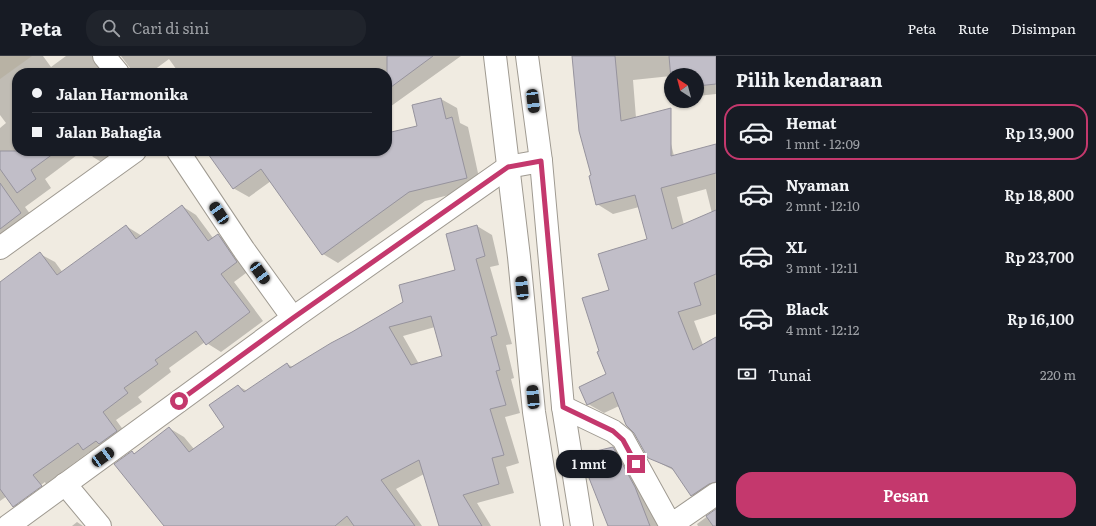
<!DOCTYPE html>
<html lang="id">
<meta charset="utf-8">
<style>
body{margin:0;font-family:Literata,serif;background:#20242c;color:#f1f3f6;height:100vh;display:flex;flex-direction:column;font-size:15px;white-space:nowrap}
*{box-sizing:border-box;margin:0}
p{font-size:13px;color:#9ea1a6}
.icon{flex:none;width:22px;height:22px;fill:none;stroke:currentColor;stroke-width:2;stroke-linecap:round;stroke-linejoin:round}
.map{position:relative;flex:1;overflow:hidden}
.sheet{display:flex;flex-direction:column;background:#171b24;width:380px}
.sheet>*{flex:none}
.hud{position:absolute;left:12px;top:12px;width:380px;height:88px;border-radius:16px;box-shadow:0 1px 3px #0004;display:grid;align-content:center;height:88px;padding:0 20px;background:#171b24}
.needle{width:26px;rotate:324deg}
.controls{position:absolute;left:664px;top:12px;display:grid;gap:8px}
.controls a{display:grid;place-items:center;width:40px;height:40px;border-radius:50%;background:#171b24;box-shadow:0 1px 3px #0004;font-size:20px}
.end{position:absolute;width:18px;height:18px;margin:-9px;border:5px solid #c4386d;background:#fff;box-shadow:0 0 0 2px #fff}
.from{border-radius:50%}
.bubble{position:absolute;height:28px;border-radius:14px;background:#171b24;box-shadow:0 1px 3px #0004;font-size:13px;font-weight:600;line-height:28px;text-align:center}
.car{position:absolute;width:12px;height:24px;margin:-12px -6px;border-radius:5px;box-shadow:0 0 3px 1px #0007;background:linear-gradient(#222 24%,#8ab4d8 0 40%,#222 0 76%,#8ab4d8 0 86%,#222 0)}
.hud b{display:flex;align-items:center;gap:14px;height:38px;font-size:15px}
.hud b+b{border-top:1px solid #363941}
.hud i{width:10px;height:10px;background:#f1f3f6}
ul{padding:0;list-style:none}
li{display:flex;align-items:center;gap:12px;height:56px;margin:0 8px 6px;padding:0 12px;border:2px solid transparent;border-radius:16px}
li div{flex:1}
li b{display:block;font-size:15px}
li em{font-style:normal;font-weight:600}
li.on{border-color:#c4386d}
li>.icon{width:36px;height:36px;stroke-width:1.5}
h2{padding:0 20px;font-size:18px;line-height:48px}
.pay{display:flex;align-items:center;gap:10px;height:44px;padding:0 20px;font-size:15px}
.pay p{margin-inline-start:auto}
.cta{display:flex;gap:8px;margin-top:auto;padding:8px 20px}
.cta a{flex:1;height:46px;border-radius:16px;background:#c4386d;color:#fff;font-size:16px;font-weight:600;line-height:46px;text-align:center}
header{display:flex;align-items:center;gap:24px;box-sizing:border-box;height:56px;padding:0 20px;background:#171b24;border-bottom:1px solid #363941}
header strong{font-size:19px}
nav{display:flex;gap:22px;margin-inline-start:auto;font-size:14px}
.search{width:280px;height:36px;background:#20242c;display:flex;align-items:center;gap:10px;box-sizing:border-box;padding:0 14px;border-radius:16px;color:#9ea1a6;font-size:15px}
main{display:flex;flex:1;min-height:0}
.map>svg:first-child{display:block}
.built{fill:#e6dfce}
.shadow{fill:#0003;fill-rule:evenodd}
.building{fill:#c1bec8;stroke:#96939d;fill-rule:evenodd}
.lines{fill:none;stroke-linecap:round;stroke-linejoin:round}
.street-casing{stroke:#9f9a91;stroke-width:24}
.secondary-casing{stroke:#9f9a91;stroke-width:24}
.primary-casing{stroke:#9f9a91;stroke-width:24}
.street{stroke:#fff;stroke-width:22}
.secondary{stroke:#fff;stroke-width:22}
.primary{stroke:#fff;stroke-width:22}
.route{stroke:#c4386d;stroke-width:5}
</style>
<header>
<strong>Peta</strong>
<div class="search"><svg class="icon" aria-label="search" viewBox="0 0 24 24"><circle cx="10" cy="10" r="6"/><path d="M15 15l6 6"/></svg>Cari di sini</div>
<nav><a>Peta</a><a>Rute</a><a>Disimpan</a></nav>
</header>
<main>
<div class="map">
<svg width="716" height="470" viewBox="0 0 716 470">
<rect width="100%" height="100%" fill="#f0ebe1"/>
<!-- built -->
<path class="built" d="M0,0H32L0,23Z"/>
<!-- shadow -->
<path class="shadow" d="M0,0H43L51,11L66,0H111L109,17H17V95H80L81,96L45,123L51,132L25,151L36,166L0,192V72L6,67L0,59Z
M121,0H461L387,53V17H179L169,3L150,17H139L130,12Z
M573,0H716V38L697,40V19H671V20L633,24L636,62L666,68L674,100L716,89V258L694,265L703,289L716,282V443L708,448L692,439L675,415L654,404L619,350L604,357L588,348L607,319L600,295L610,234L648,184L639,151L613,158L597,148ZM706,133L712,157L684,169L677,141Z
M441,43L457,52L460,67L468,71L481,131L425,145L338,207L323,198L271,125L249,141L233,132L210,95H387V69L392,77L418,71Z
M88,95H128L108,110L93,101Z
M182,150L196,159L213,182L218,179L232,187L250,214L234,226L263,265L221,296L205,286L169,312L171,316L138,341L142,346L116,364L130,383L98,402L89,396L47,427L55,438L28,458L14,450L7,440L0,445V228L40,198L55,206L63,217L126,170L142,180ZM45,426L46,428L18,449V446Z
M477,170L492,179L499,209L490,211L512,288L506,289L514,322L511,323L520,357L505,361L519,407L506,411L514,437L477,447L491,470H440L424,418L396,433L422,470H165L132,396L135,398L169,372L184,381L194,393L225,371L238,330L247,335L287,308L293,311L456,215ZM435,271L443,301L419,308L403,280Z
M613,392L625,399L660,470H609L599,419Z
M716,454V470H698L697,468Z
M77,466L83,470H72Z"/>
<!-- building -->
<path class="building" d="M387,0H433L387,34Z
M572,0H615L621,65L671,52V100L716,88V117L661,132L672,173L716,154V218L694,227L701,249L678,256L693,294L716,281V426L709,428L691,440L672,412L648,402L634,377L626,369L613,336L587,349L579,331L606,318L597,296L599,295L582,242L609,234L598,198L647,183L635,139L596,149L589,120L591,119L579,75Z
M669,0H716V28L697,30V19H671V23Z
M441,42L446,63L452,61L467,122L409,136L322,199L261,113L233,133L206,95H387V77L417,70L412,49Z
M0,95H57L31,114L36,123L17,137L0,113Z
M0,127L21,157L0,173Z
M182,149L208,185L218,178L237,206L221,218L250,256L206,289L196,275L155,304L158,308L124,332L128,337L103,356L117,375L99,388L96,385L83,394L78,387L33,419L42,430L13,451L0,433V226L40,196L57,219L126,169L136,183Z
M477,169L485,200L476,203L497,279L491,281L500,314L496,315L506,349L490,353L504,399L492,402L499,428L463,439L482,470H439L419,404L381,424L415,470H354L347,460L335,470H164L114,408L132,395L134,398L169,371L189,396L224,371L209,349L238,329L244,336L287,307L290,312L331,287L352,276L403,246L399,229L455,214L446,178ZM431,260L442,300L411,309L389,271Z
M613,391L635,431L650,470H608L589,422L598,418L592,396Z
M716,453V470H713L706,460Z"/>
<g class="lines">
<defs>
<path id="street" d="M104,0L118,17
M178,95L244,194L293,262
M0,192L135,95
M563,351L613,375L623,383L671,470
M65,428L100,470
M671,469L716,438"/>
<path id="secondary" d="M8,470L293,262L508,111L541,105"/>
<path id="primary" d="M495,0L519,201L534,356L552,470
M527,0L541,105L563,351L582,470"/>
</defs>
<!-- street casing -->
<use href="#street" class="street-casing"/>
<!-- secondary casing -->
<use href="#secondary" class="secondary-casing"/>
<!-- primary casing -->
<use href="#primary" class="primary-casing"/>
<!-- street -->
<use href="#street" class="street"/>
<!-- secondary -->
<use href="#secondary" class="secondary"/>
<!-- primary -->
<use href="#primary" class="primary"/>
</g>
<g class="lines">
<!-- route -->
<path class="route" d="M179,345L293,262L508,111L541,105L563,351L613,375L623,384L636,408"/>
</g>
</svg>
<div class="controls">
<a><svg class="needle" viewBox="-14 -14 28 28"><path d="M0-13l5 13h-10z" fill="#e53935"/><path d="M0 13l5-13h-10z" fill="#9ea1a6"/></svg></a>
</div>
<i class="end from" style="left:179px;top:345px"></i>
<i class="end" style="left:636px;top:408px"></i>
<div class="bubble" style="left:556px;top:394px;width:66px">1 mnt</div>
<i class="car" style="left:533px;top:45px;rotate:173deg"></i>
<i class="car" style="left:219px;top:157px;rotate:326deg"></i>
<i class="car" style="left:260px;top:217px;rotate:144deg"></i>
<i class="car" style="left:522px;top:232px;rotate:354deg"></i>
<i class="car" style="left:533px;top:341px;rotate:355deg"></i>
<i class="car" style="left:103px;top:401px;rotate:54deg"></i>
<div class="hud">
<b><i class="from"></i>Jalan Harmonika</b>
<b><i></i>Jalan Bahagia</b>
</div>
</div>
<section class="sheet">
<h2>Pilih kendaraan</h2>
<ul>
<li class="on"><svg class="icon" aria-label="car" viewBox="0 0 24 24"><path d="M5 17H2v-5l4-1 3-4h7l3 4 3 1v5h-3M9 17h6M6 11h13"/><circle cx="7" cy="17" r="2"/><circle cx="17" cy="17" r="2"/></svg><div><b>Hemat</b><p>1 mnt · 12:09</p></div><em>Rp 13,900</em></li>
<li><svg class="icon" aria-label="car" viewBox="0 0 24 24"><path d="M5 17H2v-5l4-1 3-4h7l3 4 3 1v5h-3M9 17h6M6 11h13"/><circle cx="7" cy="17" r="2"/><circle cx="17" cy="17" r="2"/></svg><div><b>Nyaman</b><p>2 mnt · 12:10</p></div><em>Rp 18,800</em></li>
<li><svg class="icon" aria-label="car" viewBox="0 0 24 24"><path d="M5 17H2v-5l4-1 3-4h7l3 4 3 1v5h-3M9 17h6M6 11h13"/><circle cx="7" cy="17" r="2"/><circle cx="17" cy="17" r="2"/></svg><div><b>XL</b><p>3 mnt · 12:11</p></div><em>Rp 23,700</em></li>
<li><svg class="icon" aria-label="car" viewBox="0 0 24 24"><path d="M5 17H2v-5l4-1 3-4h7l3 4 3 1v5h-3M9 17h6M6 11h13"/><circle cx="7" cy="17" r="2"/><circle cx="17" cy="17" r="2"/></svg><div><b>Black</b><p>4 mnt · 12:12</p></div><em>Rp 16,100</em></li>
</ul>
<div class="pay"><svg class="icon" aria-label="cash" viewBox="0 0 24 24"><path d="M3 7h18v10H3z"/><circle cx="12" cy="12" r="2"/></svg>Tunai<p>220 m</p></div>
<div class="cta"><a>Pesan</a></div>
</section>
</main>
